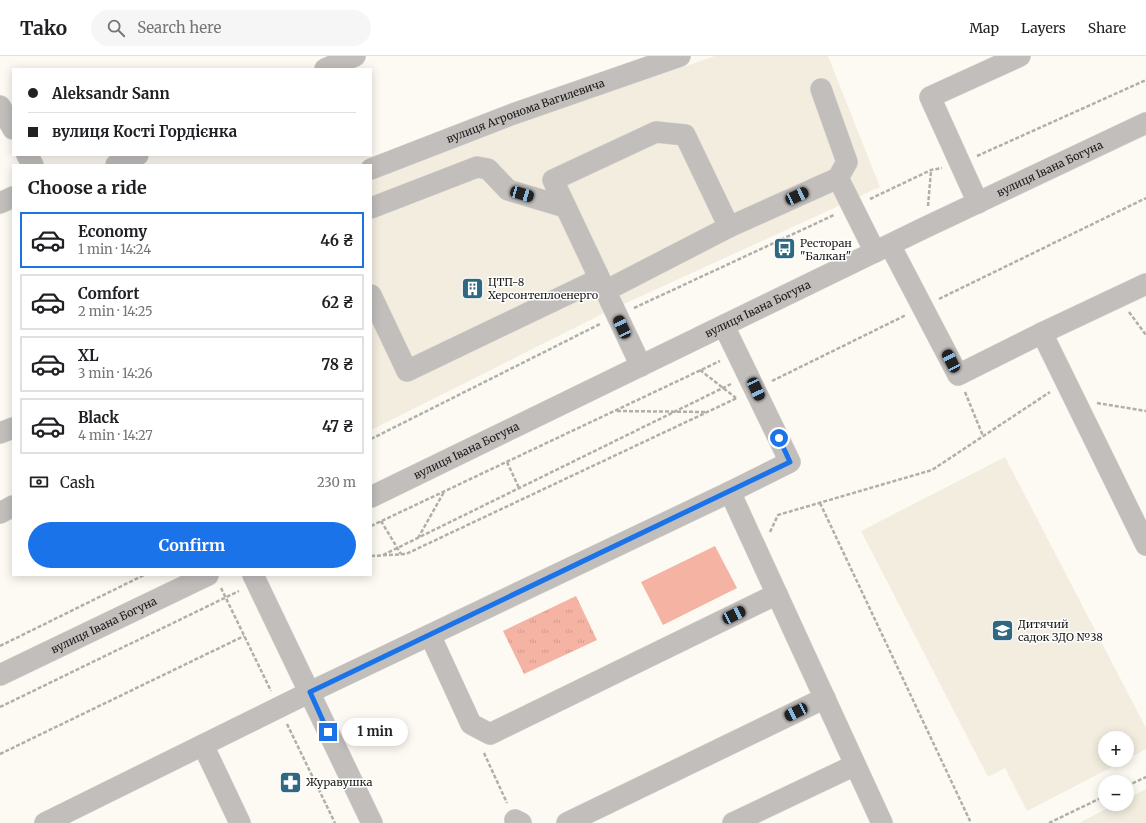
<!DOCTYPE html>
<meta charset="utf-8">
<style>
body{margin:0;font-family:Merriweather,serif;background:#f6f6f6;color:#202124;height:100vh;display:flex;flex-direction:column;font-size:15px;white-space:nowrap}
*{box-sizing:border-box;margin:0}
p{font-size:13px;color:#757577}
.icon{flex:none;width:22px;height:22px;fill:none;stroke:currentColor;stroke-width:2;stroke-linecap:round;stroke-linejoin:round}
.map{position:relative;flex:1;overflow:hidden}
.panel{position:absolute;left:12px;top:108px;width:360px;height:412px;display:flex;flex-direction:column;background:#fff;border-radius:0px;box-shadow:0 2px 10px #0003}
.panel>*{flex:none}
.top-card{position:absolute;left:12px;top:12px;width:360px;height:88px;border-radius:0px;box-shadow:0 2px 10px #0003;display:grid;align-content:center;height:88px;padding:0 16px;background:#fff}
.controls{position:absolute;left:1098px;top:675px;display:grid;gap:8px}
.controls a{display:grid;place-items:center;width:36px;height:36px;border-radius:50%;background:#fff;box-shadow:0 2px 10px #0003;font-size:20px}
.end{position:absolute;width:18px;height:18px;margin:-9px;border:5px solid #1a73e8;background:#fff;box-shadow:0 0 0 2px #fff}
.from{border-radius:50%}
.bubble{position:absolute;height:28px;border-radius:14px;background:#fff;box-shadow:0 2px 10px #0003;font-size:13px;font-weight:700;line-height:28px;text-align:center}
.car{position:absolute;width:12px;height:24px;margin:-12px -6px;border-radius:5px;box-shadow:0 0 3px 1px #0007;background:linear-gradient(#222 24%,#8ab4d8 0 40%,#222 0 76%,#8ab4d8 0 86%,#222 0)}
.top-card b{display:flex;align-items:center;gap:14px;height:38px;font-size:15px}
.top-card b+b{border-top:1px solid #e0e0e0}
.top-card i{width:10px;height:10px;background:#202124}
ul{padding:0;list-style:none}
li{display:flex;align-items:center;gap:12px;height:56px;margin:0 8px 6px;padding:0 8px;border:2px solid #e0e0e0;border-radius:0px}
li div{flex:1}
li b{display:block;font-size:15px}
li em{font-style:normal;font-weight:700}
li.current{border-color:#1a73e8}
li>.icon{width:36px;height:36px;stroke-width:1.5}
h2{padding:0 16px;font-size:18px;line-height:48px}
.pay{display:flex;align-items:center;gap:10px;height:44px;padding:0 16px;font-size:15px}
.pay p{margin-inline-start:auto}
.button{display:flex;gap:8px;margin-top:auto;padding:8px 16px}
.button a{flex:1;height:46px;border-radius:24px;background:#1a73e8;color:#fff;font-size:16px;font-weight:700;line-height:46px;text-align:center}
header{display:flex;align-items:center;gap:24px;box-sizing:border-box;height:56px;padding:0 20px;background:#fff;border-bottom:1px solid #e0e0e0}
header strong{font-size:19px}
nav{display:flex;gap:22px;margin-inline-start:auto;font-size:14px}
.search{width:280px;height:36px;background:#f6f6f6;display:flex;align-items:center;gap:10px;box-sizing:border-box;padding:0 14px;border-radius:22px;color:#757577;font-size:15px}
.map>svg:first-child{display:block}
.built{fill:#f2eddf}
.park{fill:url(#park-tufts)}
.pitch{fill:#f5b4a3}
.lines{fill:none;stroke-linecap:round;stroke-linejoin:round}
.minor-casing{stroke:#d9d6d0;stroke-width:22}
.path{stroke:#b1afaa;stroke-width:2.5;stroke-dasharray:4 2;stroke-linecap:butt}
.minor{stroke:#c1bebc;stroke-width:21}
.route{stroke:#1a73e8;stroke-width:5}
.labels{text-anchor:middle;stroke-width:3;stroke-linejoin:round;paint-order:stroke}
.street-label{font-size:11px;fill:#1b1a18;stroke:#fff}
.poi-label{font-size:11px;fill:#1b1a18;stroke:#fff;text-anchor:start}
</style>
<header>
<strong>Tako</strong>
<div class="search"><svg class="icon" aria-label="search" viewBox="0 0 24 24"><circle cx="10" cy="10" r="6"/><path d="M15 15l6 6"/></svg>Search here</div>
<nav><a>Map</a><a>Layers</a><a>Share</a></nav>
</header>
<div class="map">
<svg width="1146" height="767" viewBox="0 0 1146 767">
<defs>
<pattern id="park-tufts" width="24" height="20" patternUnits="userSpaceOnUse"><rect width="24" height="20" fill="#f5b4a3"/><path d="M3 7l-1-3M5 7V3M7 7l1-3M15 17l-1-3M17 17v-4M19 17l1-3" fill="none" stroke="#d19a8c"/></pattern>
</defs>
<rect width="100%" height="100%" fill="#fdfaf3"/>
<!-- built -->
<path class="built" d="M715,0H828L880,131L602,258L371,374V122L488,77Z
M1005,401L1146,672V693L1127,703V682H1105V704H1126L1027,755L1005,712L988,721L861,475Z
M1146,733V767H1079L1116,748H1127V743Z"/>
<!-- park -->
<path class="park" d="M576,540L597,584L524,618L503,575Z"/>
<!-- pitch -->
<path class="pitch" d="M715,490L737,532L663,569L641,526Z"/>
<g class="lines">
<defs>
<g id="minor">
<path d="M325,13L355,0"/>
<path d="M0,50L13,73"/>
<path d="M27,99L33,109"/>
<path d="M116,109L138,99"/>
<path id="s1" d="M371,113L513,58L680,0"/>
<path d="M838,122L875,196"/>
<path d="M0,147L13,141"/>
<path d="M978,147L930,41L1020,0"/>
<path d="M371,152L477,111L488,113L508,134L565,151"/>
<path d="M890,189L958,319L1042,277L1146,228"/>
<path d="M605,235L729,171L838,122L847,106L821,33"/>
<path d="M371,239L407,315L599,223"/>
<path d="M724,270L790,406L730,436L882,767"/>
<path d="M1042,277L1146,489"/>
<path d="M641,310L553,124L656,76L685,79L729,171"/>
<path d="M0,377L13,372"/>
<path id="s2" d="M371,441L924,172L1146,67"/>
<path d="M0,457L13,450"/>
<path d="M253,519L372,767"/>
<path d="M430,579L471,668L490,678L777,538"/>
<path id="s3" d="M0,619L208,519"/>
<path d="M203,689L240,767"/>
<path d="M515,764L521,767"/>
<path d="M45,767L310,636L730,436"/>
<path d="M567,767L825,642"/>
<path d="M733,767L855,709"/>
</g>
</defs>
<!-- minor casing -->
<use href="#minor" class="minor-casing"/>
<!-- path -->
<path class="path" d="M977,100L1146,24
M870,143L931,114L942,112
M928,150L931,115
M939,243L1146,142
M634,252L834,159
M1129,256L1146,279
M700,314L736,342
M772,325L906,259
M965,336L983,380
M1097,347L1146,355
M617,355L706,356
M371,383L600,268
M507,406L519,432
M820,447L971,767
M381,465L401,498
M371,470L720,305
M770,476L778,459L932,414L1050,336
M418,482L444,436
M383,499L731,328
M371,500L406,498L737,342
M221,532L271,635
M0,590L144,519
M0,651L239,535
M287,668L335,767
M484,697L507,747
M0,698L244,580
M1127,730L1146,721
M1049,767L1105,740"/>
<!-- minor -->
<use href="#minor" class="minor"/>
</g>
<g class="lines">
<!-- route -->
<path class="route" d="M328,676L310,636L790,406L779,382"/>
</g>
<!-- icons -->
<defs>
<symbol id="bus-square" viewBox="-11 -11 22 22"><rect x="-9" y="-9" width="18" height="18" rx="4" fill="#2e6981" stroke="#fff"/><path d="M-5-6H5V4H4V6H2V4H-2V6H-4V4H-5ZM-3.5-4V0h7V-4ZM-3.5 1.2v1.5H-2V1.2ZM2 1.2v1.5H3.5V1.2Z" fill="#fff"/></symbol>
<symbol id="building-square" viewBox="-11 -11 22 22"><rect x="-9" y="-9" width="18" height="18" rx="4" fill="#2e6981" stroke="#fff"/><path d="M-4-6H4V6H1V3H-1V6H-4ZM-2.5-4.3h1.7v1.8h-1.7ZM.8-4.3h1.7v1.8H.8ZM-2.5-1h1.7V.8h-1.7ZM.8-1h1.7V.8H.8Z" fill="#fff"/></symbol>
<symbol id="school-square" viewBox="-11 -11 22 22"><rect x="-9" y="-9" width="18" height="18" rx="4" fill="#2e6981" stroke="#fff"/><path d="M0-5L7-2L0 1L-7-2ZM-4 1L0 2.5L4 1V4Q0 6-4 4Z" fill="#fff"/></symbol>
<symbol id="pharmacy-square" viewBox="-11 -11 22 22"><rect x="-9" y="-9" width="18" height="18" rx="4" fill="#2e6981" stroke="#fff"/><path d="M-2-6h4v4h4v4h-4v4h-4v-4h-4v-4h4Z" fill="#fff"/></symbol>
</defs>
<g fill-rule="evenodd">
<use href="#bus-square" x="772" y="180" width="25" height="25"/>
<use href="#building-square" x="460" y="220" width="25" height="25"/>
<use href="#school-square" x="990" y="562" width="25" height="25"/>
<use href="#pharmacy-square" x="278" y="714" width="25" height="25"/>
</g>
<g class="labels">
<!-- street labels -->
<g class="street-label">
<text dy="4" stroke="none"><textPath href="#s1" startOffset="165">вулиця Агронома Вагилевича</textPath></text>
<text dy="4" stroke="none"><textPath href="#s2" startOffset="754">вулиця Івана Богуна</textPath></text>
<text dy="4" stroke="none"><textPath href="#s2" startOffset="430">вулиця Івана Богуна</textPath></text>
<text dy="4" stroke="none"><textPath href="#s2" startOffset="106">вулиця Івана Богуна</textPath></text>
<text dy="4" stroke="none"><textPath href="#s3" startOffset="115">вулиця Івана Богуна</textPath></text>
</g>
<!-- poi labels -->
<g class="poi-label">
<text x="800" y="191">Ресторан<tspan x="800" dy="13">"Балкан"</tspan></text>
<text x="488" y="230">ЦТП-8<tspan x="488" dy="13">Херсонтеплоенерго</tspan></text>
<text x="1018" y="572">Дитячий<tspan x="1018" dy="13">садок ЗДО №38</tspan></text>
<text x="306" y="730">Журавушка</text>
</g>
</g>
</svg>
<div class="controls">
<a>+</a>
<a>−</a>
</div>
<i class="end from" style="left:779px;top:382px"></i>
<i class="end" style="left:328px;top:676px"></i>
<div class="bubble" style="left:342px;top:662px;width:66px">1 min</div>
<i class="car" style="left:522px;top:138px;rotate:106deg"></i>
<i class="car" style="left:797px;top:140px;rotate:65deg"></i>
<i class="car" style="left:622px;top:271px;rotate:335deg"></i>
<i class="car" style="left:951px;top:305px;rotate:333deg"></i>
<i class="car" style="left:756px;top:333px;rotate:155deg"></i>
<i class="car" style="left:734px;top:559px;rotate:64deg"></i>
<i class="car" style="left:796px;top:656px;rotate:244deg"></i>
<div class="top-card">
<b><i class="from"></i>Aleksandr Sann</b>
<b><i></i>вулиця Кості Гордієнка</b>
</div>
<section class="panel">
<h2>Choose a ride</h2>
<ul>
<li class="current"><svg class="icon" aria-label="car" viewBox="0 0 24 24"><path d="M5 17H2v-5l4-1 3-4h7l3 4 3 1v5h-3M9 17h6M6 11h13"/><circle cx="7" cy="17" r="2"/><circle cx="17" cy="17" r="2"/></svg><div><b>Economy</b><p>1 min · 14:24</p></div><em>46 ₴</em></li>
<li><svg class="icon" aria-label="car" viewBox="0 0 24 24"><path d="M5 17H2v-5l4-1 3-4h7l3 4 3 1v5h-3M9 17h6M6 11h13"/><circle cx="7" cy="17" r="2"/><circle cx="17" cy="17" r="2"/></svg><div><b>Comfort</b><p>2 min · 14:25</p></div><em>62 ₴</em></li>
<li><svg class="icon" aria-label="car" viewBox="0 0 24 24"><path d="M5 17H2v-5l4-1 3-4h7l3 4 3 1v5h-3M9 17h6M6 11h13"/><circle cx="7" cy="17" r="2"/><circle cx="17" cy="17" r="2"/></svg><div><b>XL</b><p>3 min · 14:26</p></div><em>78 ₴</em></li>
<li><svg class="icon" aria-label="car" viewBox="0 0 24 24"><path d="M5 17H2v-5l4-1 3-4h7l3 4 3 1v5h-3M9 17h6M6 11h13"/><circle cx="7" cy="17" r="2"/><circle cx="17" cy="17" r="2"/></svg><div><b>Black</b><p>4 min · 14:27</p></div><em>47 ₴</em></li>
</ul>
<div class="pay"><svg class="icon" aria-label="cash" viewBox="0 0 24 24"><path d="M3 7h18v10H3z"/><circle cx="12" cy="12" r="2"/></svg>Cash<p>230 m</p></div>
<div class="button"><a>Confirm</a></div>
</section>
</div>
